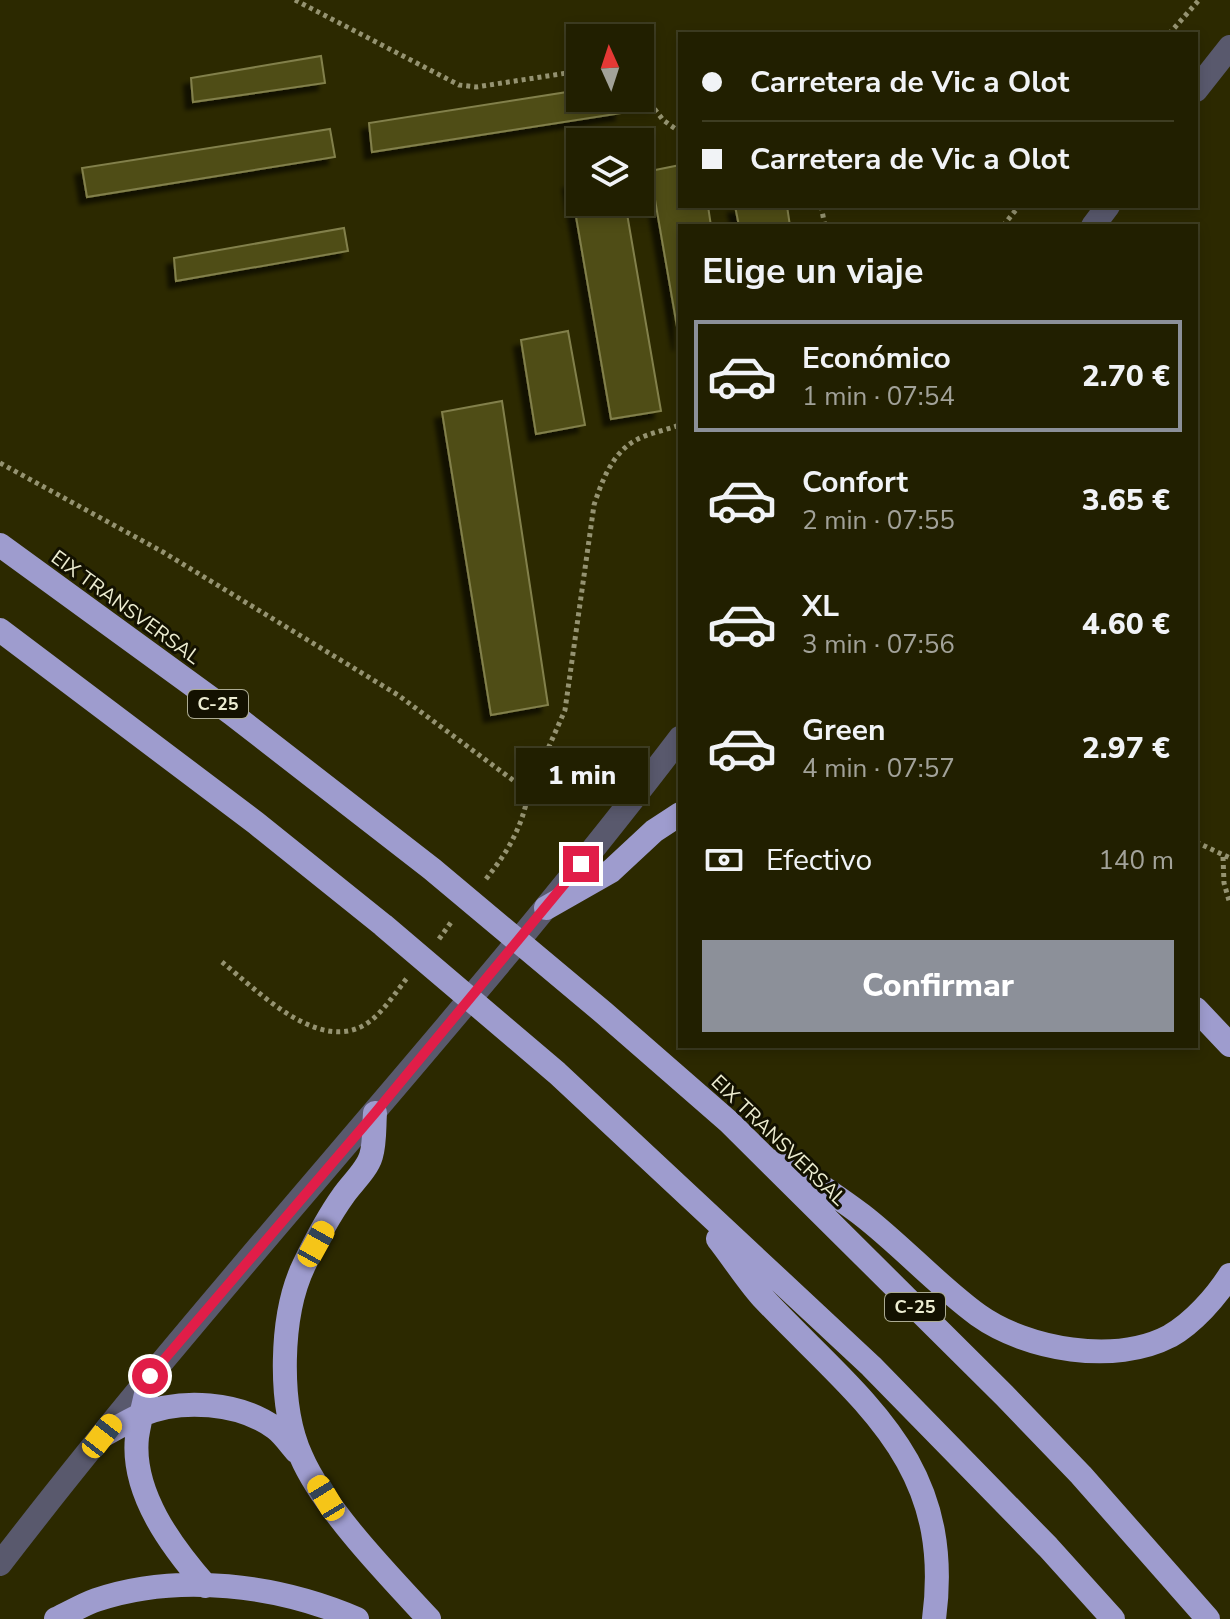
<!DOCTYPE html>
<html lang="es">
<meta charset="utf-8">
<style>
body{margin:0;font-family:"Nunito Sans",sans-serif;background:#2d2c0f;color:#f1f3f6;height:100vh;display:flex;flex-direction:column;font-size:30px;white-space:nowrap}
*{box-sizing:border-box;margin:0}
p{font-size:26px;color:#a2a299}
.icon{flex:none;width:44px;height:44px;fill:none;stroke:currentColor;stroke-width:2;stroke-linecap:round;stroke-linejoin:round}
.map{position:relative;flex:1;overflow:hidden}
.side{position:absolute;left:678px;top:224px;width:520px;height:824px;display:flex;flex-direction:column;background:#211f00;border-radius:0px;box-shadow:0 4px 12px #0003,0 0 0 2px #3e3d22}
.side>*{flex:none}
.banner{position:absolute;left:678px;top:32px;width:520px;height:176px;border-radius:0px;box-shadow:0 4px 12px #0003,0 0 0 2px #3e3d22;display:grid;align-content:center;height:176px;padding:0 24px;background:#211f00}
.needle{width:52px;rotate:357deg}
.controls{position:absolute;left:566px;top:24px;display:grid;gap:16px}
.controls a{display:grid;place-items:center;width:88px;height:88px;border-radius:0px;background:#211f00;box-shadow:0 4px 12px #0003,0 0 0 2px #3e3d22;font-size:40px}
.end{position:absolute;width:36px;height:36px;margin:-18px;border:10px solid #e11d48;background:#fff;box-shadow:0 0 0 4px #fff}
.from{border-radius:50%}
.bubble{position:absolute;height:56px;border-radius:0px;background:#211f00;box-shadow:0 4px 12px #0003,0 0 0 2px #3e3d22;font-size:26px;font-weight:800;line-height:56px;text-align:center}
.car{position:absolute;width:24px;height:48px;margin:-24px -12px;border-radius:10px;box-shadow:0 0 6px 2px #0007;background:linear-gradient(#f5c518 24%,#345 0 40%,#f5c518 0 76%,#345 0 86%,#f5c518 0)}
.banner b{display:flex;align-items:center;gap:28px;height:76px;font-size:30px}
.banner b+b{border-top:2px solid #3e3d22}
.banner i{width:20px;height:20px;background:#f1f3f6}
ul{padding:0;list-style:none}
li{display:flex;align-items:center;gap:24px;height:112px;margin:0 16px 12px;padding:0 8px;border:4px solid transparent;border-radius:0px}
li div{flex:1}
li b{display:block;font-size:30px}
li em{font-style:normal;font-weight:800}
li.selected{border-color:#8c9099}
li>.icon{width:72px;height:72px;stroke-width:1.5}
h2{padding:0 24px;font-size:36px;line-height:96px}
.pay{display:flex;align-items:center;gap:20px;height:88px;padding:0 24px;font-size:30px}
.pay p{margin-inline-start:auto}
.primary-button{display:flex;gap:16px;margin-top:auto;padding:16px 24px}
.primary-button a{flex:1;height:92px;border-radius:0px;background:#8c9099;color:#fff;font-size:32px;font-weight:800;line-height:92px;text-align:center}
.map>svg:first-child{display:block}
.building{fill:#504d18;stroke:#82804b;stroke-width:2;filter:url(#shadow)}
.lines{fill:none;stroke-linecap:round;stroke-linejoin:round}
.path{stroke:#959371;stroke-width:5;stroke-dasharray:4 4;stroke-linecap:butt}
.minor{stroke:#59596d;stroke-width:24}
.highway{stroke:#9e9cce;stroke-width:24}
.route{stroke:#e11d48;stroke-width:10}
.labels{text-anchor:middle;stroke-width:6;stroke-linejoin:round;paint-order:stroke}
.shield{fill:#131100;stroke:#acab92;stroke-width:2}
.shield-label{font-size:18px;font-weight:bold;fill:#ededd1}
.street-label{font-size:20px;fill:#ededd1;stroke:#131100}
</style>
<div class="map">
<svg width="1230" height="1619" viewBox="0 0 1230 1619">
<defs>
<filter id="shadow"><feDropShadow dx="-7" dy="7" stdDeviation="2" flood-color="#0009"/></filter>
</defs>
<rect width="100%" height="100%" fill="#2c2900"/>
<!-- building -->
<path class="building" d="M321,56L325,83L193,102L191,78Z
M580,90V98H619L622,113L372,152L369,123Z
M330,129L335,157L87,197L82,168Z
M680,165V206H708L711,226H680V344L650,171Z
M580,180V202H625L661,411L611,419L570,182Z
M735,206H787L790,226H739Z
M344,228L348,251L176,281L174,258Z
M568,331L585,425L536,434L521,340Z
M502,401L548,705L491,715L442,412Z"/>
<g class="lines">
<!-- path -->
<path class="path" d="M295,0L459,85L476,87L580,71
M1169,34L1199,0
M640,90L663,120L680,132
M821,206L825,226
M1003,226L1019,206
M0,463L163,552L398,695L529,792L565,710L594,505C602,481 612,453 636,440C649,433 666,430 680,425
M1196,842L1230,858
M1223,857L1224,883L1230,904
M486,879C509,850 521,829 529,792
M439,939L452,921
M222,962C257,990 318,1054 366,1024C383,1013 395,993 407,978"/>
<!-- minor -->
<path class="minor" d="M1196,90L1230,47
M1093,226L1108,206
M0,1564C217,1281 464,1022 680,738"/>
<!-- highway -->
<path class="highway" d="M0,545L231,713L432,869L604,1013L729,1122L1004,1395L1081,1475L1208,1619
M0,630L256,823L383,925L557,1073L871,1366L1048,1547L1113,1619
M546,908L611,871L654,831L680,814
M1196,1009L1230,1045
M375,1113C374,1127 375,1143 371,1156C367,1170 351,1184 343,1196C328,1217 315,1242 304,1265C280,1315 278,1405 301,1456C323,1508 390,1577 429,1619
M782,1159C808,1178 836,1195 862,1215C902,1246 937,1285 978,1315C1027,1350 1115,1365 1170,1336C1193,1323 1216,1297 1230,1275
M718,1239C733,1258 746,1279 762,1297C859,1400 955,1460 934,1619
M150,1376C146,1396 140,1417 137,1437C131,1493 172,1547 206,1586
M102,1436C115,1429 128,1421 141,1415C181,1398 239,1402 275,1428C283,1434 289,1443 296,1451
M56,1619C69,1613 82,1605 96,1600C179,1572 278,1585 357,1619"/>
</g>
<g class="lines">
<!-- route -->
<path class="route" d="M150,1376L375,1113L581,864"/>
</g>
<g class="labels">
<!-- shield labels -->
<g class="shield">
<rect x="188" y="690" width="60" height="28" rx="6"/>
<rect x="885" y="1293" width="60" height="28" rx="6"/>
</g>
<g class="shield-label">
<text x="218" y="710">C-25</text>
<text x="915" y="1313">C-25</text>
</g>
<!-- street labels -->
<g class="street-label">
<text transform="translate(126 607) rotate(36)" y="7">EIX TRANSVERSAL</text>
<text transform="translate(779 1140) rotate(44)" y="7">EIX TRANSVERSAL</text>
</g>
</g>
</svg>
<div class="controls">
<a><svg class="needle" viewBox="-14 -14 28 28"><path d="M0-13l5 13h-10z" fill="#e53935"/><path d="M0 13l5-13h-10z" fill="#a2a299"/></svg></a>
<a><svg class="icon" aria-label="layers" viewBox="0 0 24 24"><path d="M12 4l9 5-9 5-9-5zM3 14l9 5 9-5"/></svg></a>
</div>
<i class="end from" style="left:150px;top:1376px"></i>
<i class="end" style="left:581px;top:864px"></i>
<div class="bubble" style="left:516px;top:748px;width:132px">1 min</div>
<i class="car" style="left:316px;top:1244px;rotate:29deg"></i>
<i class="car" style="left:102px;top:1436px;rotate:38deg"></i>
<i class="car" style="left:326px;top:1498px;rotate:329deg"></i>
<div class="banner">
<b><i class="from"></i>Carretera de Vic a Olot</b>
<b><i></i>Carretera de Vic a Olot</b>
</div>
<section class="side">
<h2>Elige un viaje</h2>
<ul>
<li class="selected"><svg class="icon" aria-label="car" viewBox="0 0 24 24"><path d="M5 17H2v-5l4-1 3-4h7l3 4 3 1v5h-3M9 17h6M6 11h13"/><circle cx="7" cy="17" r="2"/><circle cx="17" cy="17" r="2"/></svg><div><b>Económico</b><p>1 min · 07:54</p></div><em>2.70 €</em></li>
<li><svg class="icon" aria-label="car" viewBox="0 0 24 24"><path d="M5 17H2v-5l4-1 3-4h7l3 4 3 1v5h-3M9 17h6M6 11h13"/><circle cx="7" cy="17" r="2"/><circle cx="17" cy="17" r="2"/></svg><div><b>Confort</b><p>2 min · 07:55</p></div><em>3.65 €</em></li>
<li><svg class="icon" aria-label="car" viewBox="0 0 24 24"><path d="M5 17H2v-5l4-1 3-4h7l3 4 3 1v5h-3M9 17h6M6 11h13"/><circle cx="7" cy="17" r="2"/><circle cx="17" cy="17" r="2"/></svg><div><b>XL</b><p>3 min · 07:56</p></div><em>4.60 €</em></li>
<li><svg class="icon" aria-label="car" viewBox="0 0 24 24"><path d="M5 17H2v-5l4-1 3-4h7l3 4 3 1v5h-3M9 17h6M6 11h13"/><circle cx="7" cy="17" r="2"/><circle cx="17" cy="17" r="2"/></svg><div><b>Green</b><p>4 min · 07:57</p></div><em>2.97 €</em></li>
</ul>
<div class="pay"><svg class="icon" aria-label="cash" viewBox="0 0 24 24"><path d="M3 7h18v10H3z"/><circle cx="12" cy="12" r="2"/></svg>Efectivo<p>140 m</p></div>
<div class="primary-button"><a>Confirmar</a></div>
</section>
</div>
